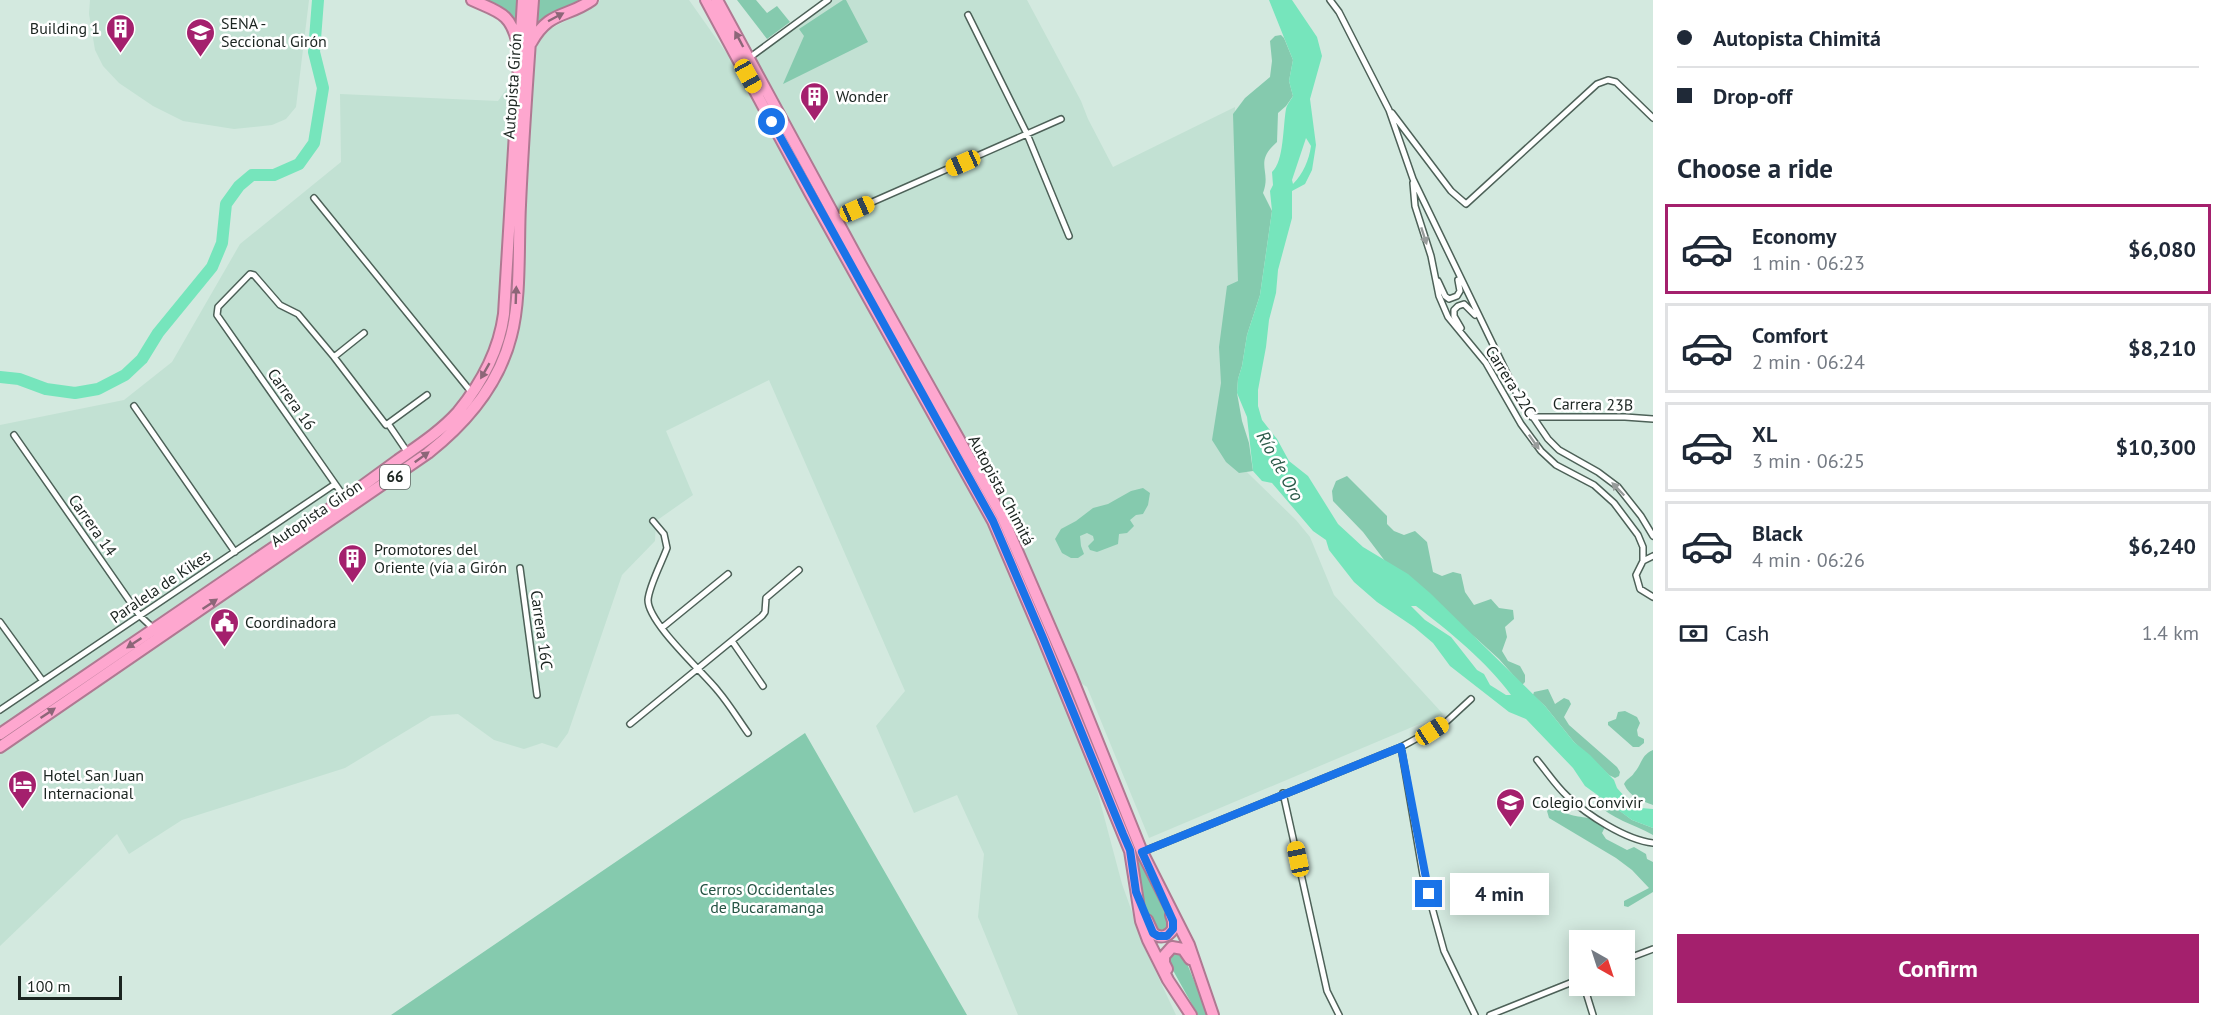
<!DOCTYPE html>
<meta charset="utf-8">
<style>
body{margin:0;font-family:"PT Sans",sans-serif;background:#f2f2f3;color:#1f2937;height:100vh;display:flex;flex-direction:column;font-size:22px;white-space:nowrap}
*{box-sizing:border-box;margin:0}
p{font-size:20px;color:#747a83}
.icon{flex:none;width:33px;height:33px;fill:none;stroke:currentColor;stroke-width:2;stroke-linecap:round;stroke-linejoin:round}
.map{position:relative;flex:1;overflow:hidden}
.details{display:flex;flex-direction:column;background:#fff;width:570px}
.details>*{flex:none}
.guide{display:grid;align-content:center;height:132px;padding:0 24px;background:#fff}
.needle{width:39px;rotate:141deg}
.fabs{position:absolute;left:1569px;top:930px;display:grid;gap:12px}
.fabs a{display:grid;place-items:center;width:66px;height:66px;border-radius:0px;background:#fff;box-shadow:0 3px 15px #0003;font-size:30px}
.scale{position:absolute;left:18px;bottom:15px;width:104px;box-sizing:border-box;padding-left:6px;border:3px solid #1b2420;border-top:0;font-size:16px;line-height:21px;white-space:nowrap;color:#1b2420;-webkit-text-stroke:4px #fff;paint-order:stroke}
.end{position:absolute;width:27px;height:27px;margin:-14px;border:8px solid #1a73e8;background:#fff;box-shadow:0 0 0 3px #fff}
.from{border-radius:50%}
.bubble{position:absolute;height:42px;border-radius:0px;background:#fff;box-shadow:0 3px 15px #0003;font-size:20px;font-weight:700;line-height:42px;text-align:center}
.car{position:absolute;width:18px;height:36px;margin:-18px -9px;border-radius:8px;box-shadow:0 0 4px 2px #0007;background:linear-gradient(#f5c518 24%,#345 0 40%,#f5c518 0 76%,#345 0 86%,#f5c518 0)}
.guide b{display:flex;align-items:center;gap:21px;height:57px;font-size:22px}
.guide b+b{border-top:2px solid #e0e1e3}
.guide i{width:15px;height:15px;background:#1f2937}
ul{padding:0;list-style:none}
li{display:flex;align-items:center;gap:18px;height:90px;margin:0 12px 9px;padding:0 12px;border:3px solid #e0e1e3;border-radius:0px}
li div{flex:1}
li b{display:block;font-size:22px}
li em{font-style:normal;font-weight:700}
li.active{border-color:#a4206d}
li>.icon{width:54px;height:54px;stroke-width:1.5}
h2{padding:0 24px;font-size:27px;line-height:72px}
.pay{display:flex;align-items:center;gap:15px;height:66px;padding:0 24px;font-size:22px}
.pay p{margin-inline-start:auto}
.action{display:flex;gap:12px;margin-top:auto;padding:12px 24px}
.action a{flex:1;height:69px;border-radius:0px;background:#a4206d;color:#fff;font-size:24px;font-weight:700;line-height:69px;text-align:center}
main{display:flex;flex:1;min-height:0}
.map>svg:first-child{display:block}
.built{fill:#c2e1d3}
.green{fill:#85caae}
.water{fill:#76e5bc;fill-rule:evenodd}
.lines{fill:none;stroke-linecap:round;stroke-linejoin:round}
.river{stroke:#76e5bc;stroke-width:12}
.street-casing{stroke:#4d6158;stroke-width:8}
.highway-casing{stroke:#af7992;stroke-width:14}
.street{stroke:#fff;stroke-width:5}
.highway{stroke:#fea7cf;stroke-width:10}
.oneway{fill:#8c6678}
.oneway2{fill:#989c9b}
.route{stroke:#1a73e8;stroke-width:8}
.labels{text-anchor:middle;stroke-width:5;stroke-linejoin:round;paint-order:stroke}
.shield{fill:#fff;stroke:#5f6663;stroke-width:1.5}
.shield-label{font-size:15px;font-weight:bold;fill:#1b2420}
.poi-label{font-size:16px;fill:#1b2420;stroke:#fff;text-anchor:start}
.street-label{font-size:16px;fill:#1b2420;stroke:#fff}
.park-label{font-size:16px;fill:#265444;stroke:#fff}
.water-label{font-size:18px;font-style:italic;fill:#2b5a49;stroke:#fff}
</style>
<main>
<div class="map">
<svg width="1653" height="1015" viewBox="0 0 1653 1015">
<rect width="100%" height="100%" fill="#d3e9df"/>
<!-- built -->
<path class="built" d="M90,0H309L296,107L286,119L272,125L234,129L183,121L153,106L119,83L103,66L95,50L89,14Z
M600,0H689L735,65L831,0H1027L1081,101L1088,119L1113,167L1235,107L1239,285L1214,440L1296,520L1310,537L1334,595L1443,714L1149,838L1087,687L1073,678L1068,681L1122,884L1146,951L1176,1015H1018L978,917L984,854L957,795L914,813L876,726L905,691L769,380L666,431L693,495L656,521L655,541L622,575L568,733L557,748L542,743L524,749L494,740L458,714L431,716L345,768L182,820L129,854L117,834L0,946V425L124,400L172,362L240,244L341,162L340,94L498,101L548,30L597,5Z"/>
<!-- green -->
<path class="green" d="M486,0H518L517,32C512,14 504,5 486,0Z
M538,0H586L574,7L559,9L536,25Z
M737,0H756L767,13L777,6L790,22L767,39Z
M843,0H846L868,42L783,84L804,36L799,29Z
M1281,35L1284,38L1293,60L1289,81L1293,96L1286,106L1278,113L1277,142C1253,163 1272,170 1263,193L1272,211L1260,295L1247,335L1242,366L1238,379L1237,393L1242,421L1249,443L1253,471L1239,473L1226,462L1212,440L1221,383L1219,347L1227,286L1238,281L1233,114L1245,98L1270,77L1272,61L1270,41L1275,36Z
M1347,476L1387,516V524L1394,531L1404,535L1415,531L1427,542L1433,572L1442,576L1453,572L1461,574L1465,592L1474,605L1491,599L1499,608L1513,610L1514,619L1505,627L1507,637L1502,651L1508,661L1520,666L1525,675V682L1522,685L1499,659L1477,639L1385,561L1363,532L1333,501L1332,491L1336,481Z
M1143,488L1150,493L1148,505L1143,514L1136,515L1130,520L1134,526L1127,533L1119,534L1118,544L1097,552L1090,550L1088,546L1094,540L1093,536L1087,533L1080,536L1081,546L1084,554L1078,558H1071L1062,553L1055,539L1061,529L1076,521L1093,508L1108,504L1131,491Z
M1548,689L1555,704L1564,698L1569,700L1571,704L1564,717L1569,725L1617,767L1620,772L1619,776L1615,778L1609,775L1574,742L1545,706L1533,695L1534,692Z
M1625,711L1637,717L1640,723L1637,730L1638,736L1644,739V743L1639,747H1633L1608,725V722L1616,719L1618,712Z
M805,733L967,1015H391Z
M1653,750V805C1640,800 1630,797 1624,784C1627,778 1631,778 1634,773C1642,764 1641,755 1653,750Z
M1600,796L1632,820L1653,828V835C1633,824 1612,819 1596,803V799Z
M1550,808C1559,808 1561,811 1568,814C1582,819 1594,815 1605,827L1602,833L1606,839L1627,850L1634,847L1646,854L1647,859L1653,862V892L1628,907L1624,906V901L1649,888L1632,870L1616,858L1549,818L1547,811Z
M1139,856L1169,921L1168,930L1160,932C1141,918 1138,878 1139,856Z
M1175,952L1182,954L1186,961L1208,1015H1198L1170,965L1168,956Z"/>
<!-- water -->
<path class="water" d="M1269,0H1292L1317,37L1322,56L1310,99L1316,145L1312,170L1305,184L1292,191V218L1278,270L1276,293L1269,320L1266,347L1258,390V406L1262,420L1277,439L1289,461L1308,476L1338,524L1363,547L1408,574L1430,593L1545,706L1574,742L1590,755L1614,780L1617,788L1632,805L1641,808L1653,809V828L1632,820L1585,786L1573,768L1526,719L1509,712L1450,666L1433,643L1414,627L1377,602L1354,582L1329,550L1326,540L1313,531L1272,483L1262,481L1253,471L1247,417L1237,393L1238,379L1242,366L1247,335L1260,295L1272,211L1270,191L1273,185L1272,172C1284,162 1283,125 1286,109C1287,104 1291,100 1293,96L1289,81L1293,60ZM1306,138L1311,146C1309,160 1303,174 1293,184L1292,180ZM1411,606H1416C1449,631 1487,662 1511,695H1506L1490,685L1484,674L1477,670L1451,637L1425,620Z"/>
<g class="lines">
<!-- river -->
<path class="river" d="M0,377L19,379L46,389L75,393L98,389L125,375L142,359L158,333L212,267L222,243L226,204L239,186L252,175H274L299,164L314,143L323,88L314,52L318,0"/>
<defs>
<path id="street" d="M1330,0L1339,12L1389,110L1413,179L1516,392L1548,439L1559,450L1598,472L1618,487L1641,516L1653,536
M968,15L1027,134L1069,236
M749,58L828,0
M1392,113L1451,191L1466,204L1597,84L1608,80L1616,82L1653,118
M1413,183L1415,206L1431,256L1439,296L1448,317L1486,363L1521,424L1541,451L1556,465L1594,485L1614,503L1638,535L1643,547V561
M314,198L472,393
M836,218L1061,119
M1438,281L1445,296L1449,299L1457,296L1460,291L1458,280
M1461,328L1454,316V310L1458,306L1464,304L1475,315
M334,357L386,425L427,395
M134,406L235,552
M1532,417H1625L1653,419
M389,425L408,453
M14,435L140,616L154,629
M345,498L217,315L218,307L250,274L254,275L280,305L298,314L334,357L364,333
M653,521L664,534L667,548C662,562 649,586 648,600C648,623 703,672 718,691C729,704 738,719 748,733
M1653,556L1643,561L1636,575L1640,589L1653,597
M520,568L537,695
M0,622L42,680
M663,627L728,574
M732,641L763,686
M0,710L335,484
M630,724L762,616L765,612L766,598L799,570
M1401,747L1423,875L1444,951L1475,1015
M1537,760C1547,772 1556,786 1567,796C1587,815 1626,840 1653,843
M1283,793L1327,991L1339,1015
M1142,852L1401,747L1445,723L1471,699
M1624,960L1653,949
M1584,986L1593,1015
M1490,1015L1580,979"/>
<path id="highway" d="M472,0C498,12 511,12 518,45
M706,0L810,193L993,521L1043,638L1130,851L1141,921L1148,940L1168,980L1191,1015
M717,0L861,265L1002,516L1072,678L1142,852L1189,945L1213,1015
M531,43C549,10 567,18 592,0
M0,734C101,665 203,596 305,526C336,505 367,483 398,460C418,446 441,431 458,412C481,384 499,351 504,314L523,0
M0,747L428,453C466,423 499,384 511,336C521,299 518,244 520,205C523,136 528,68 533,0
M1147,920L1153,933C1160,939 1168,937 1173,929V921L1171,915
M1167,969L1164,963V956L1172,947L1183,949L1190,959"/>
</defs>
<!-- street casing -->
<use href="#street" class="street-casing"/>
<!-- highway casing -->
<use href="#highway" class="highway-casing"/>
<!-- street -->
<use href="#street" class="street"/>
<!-- highway -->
<use href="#highway" class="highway"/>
</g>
<!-- one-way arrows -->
<defs><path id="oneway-solid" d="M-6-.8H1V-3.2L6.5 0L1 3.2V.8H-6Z" transform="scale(1.5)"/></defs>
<g class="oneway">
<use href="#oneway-solid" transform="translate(556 17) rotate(-28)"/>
<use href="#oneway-solid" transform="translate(739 39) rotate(-118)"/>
<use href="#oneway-solid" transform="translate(516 295) rotate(-88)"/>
<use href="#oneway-solid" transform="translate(485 371) rotate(120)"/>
<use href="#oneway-solid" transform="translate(422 457) rotate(-36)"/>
<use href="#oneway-solid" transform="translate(210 604) rotate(-34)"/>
<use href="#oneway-solid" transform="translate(134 643) rotate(146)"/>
<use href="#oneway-solid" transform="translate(48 713) rotate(-34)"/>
</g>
<g class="oneway2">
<use href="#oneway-solid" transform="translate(1424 236) rotate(72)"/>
<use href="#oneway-solid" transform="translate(1534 442) rotate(55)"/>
<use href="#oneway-solid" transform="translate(1618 489) rotate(-134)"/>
</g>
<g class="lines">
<!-- route -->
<path class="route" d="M772,122L993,521L1043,638L1123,834L1130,850L1136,892L1153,933L1158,936H1167L1173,929V921L1142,852L1401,747L1429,894"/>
</g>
<!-- icons -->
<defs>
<symbol id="building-pin" viewBox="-11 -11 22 30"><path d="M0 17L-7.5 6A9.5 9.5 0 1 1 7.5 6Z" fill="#a4206d" stroke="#fff"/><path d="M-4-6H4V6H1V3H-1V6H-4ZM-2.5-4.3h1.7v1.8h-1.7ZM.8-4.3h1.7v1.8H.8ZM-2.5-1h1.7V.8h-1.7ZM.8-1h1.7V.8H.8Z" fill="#fff"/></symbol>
<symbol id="university-pin" viewBox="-11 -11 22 30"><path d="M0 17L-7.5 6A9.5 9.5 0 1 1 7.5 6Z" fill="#a4206d" stroke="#fff"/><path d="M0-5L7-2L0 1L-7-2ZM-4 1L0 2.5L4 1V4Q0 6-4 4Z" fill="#fff"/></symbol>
<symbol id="civic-pin" viewBox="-11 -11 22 30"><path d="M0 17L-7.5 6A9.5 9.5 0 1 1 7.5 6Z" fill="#a4206d" stroke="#fff"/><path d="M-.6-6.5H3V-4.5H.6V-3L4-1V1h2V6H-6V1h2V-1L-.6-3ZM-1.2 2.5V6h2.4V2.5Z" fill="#fff"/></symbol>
<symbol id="hotel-pin" viewBox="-11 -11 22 30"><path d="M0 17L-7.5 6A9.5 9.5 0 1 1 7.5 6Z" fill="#a4206d" stroke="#fff"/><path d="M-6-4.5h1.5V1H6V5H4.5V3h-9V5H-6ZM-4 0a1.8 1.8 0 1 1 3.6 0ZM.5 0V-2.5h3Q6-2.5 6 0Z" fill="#fff"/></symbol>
<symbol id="school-pin" viewBox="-11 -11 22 30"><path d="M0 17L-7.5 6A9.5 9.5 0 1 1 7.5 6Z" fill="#a4206d" stroke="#fff"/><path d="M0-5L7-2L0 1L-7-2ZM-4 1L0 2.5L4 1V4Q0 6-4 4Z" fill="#fff"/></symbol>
</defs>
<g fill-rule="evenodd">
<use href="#building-pin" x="104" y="12" width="33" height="45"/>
<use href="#university-pin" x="184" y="16" width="33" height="45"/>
<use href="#building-pin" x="798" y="80" width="33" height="45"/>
<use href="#building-pin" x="336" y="542" width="33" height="45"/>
<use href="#civic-pin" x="208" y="606" width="33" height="45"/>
<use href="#hotel-pin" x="6" y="768" width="33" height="45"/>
<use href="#school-pin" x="1494" y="786" width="33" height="45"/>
</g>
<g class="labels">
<!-- shield labels -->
<rect class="shield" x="380" y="465" width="30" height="24" rx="4.5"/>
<g class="shield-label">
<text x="395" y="482">66</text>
</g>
<!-- poi labels -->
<g class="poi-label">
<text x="221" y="29">SENA -<tspan x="221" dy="18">Seccional Girón</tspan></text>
<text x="100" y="34" text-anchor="end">Building 1</text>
<text x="836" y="102">Wonder</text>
<text x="374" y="555">Promotores del<tspan x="374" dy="18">Oriente (vía a Girón</tspan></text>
<text x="245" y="628">Coordinadora</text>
<text x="43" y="781">Hotel San Juan<tspan x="43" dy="18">Internacional</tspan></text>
<text x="1532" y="808">Colegio Convivir</text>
</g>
<!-- street labels -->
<g class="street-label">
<text transform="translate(512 86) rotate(-86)" y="6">Autopista Girón</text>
<text transform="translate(1511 381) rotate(58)" y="6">Carrera 22C</text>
<text transform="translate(292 399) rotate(55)" y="6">Carrera 16</text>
<text transform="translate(1593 404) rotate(1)" y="6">Carrera 23B</text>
<text transform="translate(1002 490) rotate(62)" y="6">Autopista Chimitá</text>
<text transform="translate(316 513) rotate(-34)" y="6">Autopista Girón</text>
<text transform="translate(93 525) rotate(55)" y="6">Carrera 14</text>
<text transform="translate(160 586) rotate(-34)" y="6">Paralela de Kikes</text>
<text transform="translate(542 630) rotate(82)" y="6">Carrera 16C</text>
</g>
<!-- park labels -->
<g class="park-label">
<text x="767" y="895">Cerros Occidentales<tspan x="767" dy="18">de Bucaramanga</tspan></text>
</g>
<!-- water labels -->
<g class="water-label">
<text transform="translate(1280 466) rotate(61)" y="6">Río de Oro</text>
</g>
</g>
</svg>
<div class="fabs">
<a><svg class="needle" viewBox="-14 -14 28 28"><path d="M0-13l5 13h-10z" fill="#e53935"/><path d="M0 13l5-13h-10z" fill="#747a83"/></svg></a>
</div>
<div class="scale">100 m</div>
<i class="end from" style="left:772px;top:122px"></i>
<i class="end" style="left:1429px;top:894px"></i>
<div class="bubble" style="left:1450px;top:873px;width:99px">4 min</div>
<i class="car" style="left:748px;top:76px;rotate:151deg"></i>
<i class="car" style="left:963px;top:163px;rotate:246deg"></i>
<i class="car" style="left:857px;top:209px;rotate:66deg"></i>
<i class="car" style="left:1432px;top:731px;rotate:57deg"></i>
<i class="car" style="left:1298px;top:859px;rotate:348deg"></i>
</div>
<section class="details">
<div class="guide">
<b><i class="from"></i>Autopista Chimitá</b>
<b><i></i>Drop-off</b>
</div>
<h2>Choose a ride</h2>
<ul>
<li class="active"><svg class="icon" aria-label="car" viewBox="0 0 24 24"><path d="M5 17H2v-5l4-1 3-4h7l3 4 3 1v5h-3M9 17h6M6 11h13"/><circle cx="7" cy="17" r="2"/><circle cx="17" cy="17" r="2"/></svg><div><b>Economy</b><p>1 min · 06:23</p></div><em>$6,080</em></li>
<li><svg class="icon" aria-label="car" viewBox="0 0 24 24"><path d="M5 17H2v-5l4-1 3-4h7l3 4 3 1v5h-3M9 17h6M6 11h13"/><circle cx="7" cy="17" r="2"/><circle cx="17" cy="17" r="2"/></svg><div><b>Comfort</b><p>2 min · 06:24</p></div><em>$8,210</em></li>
<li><svg class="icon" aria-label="car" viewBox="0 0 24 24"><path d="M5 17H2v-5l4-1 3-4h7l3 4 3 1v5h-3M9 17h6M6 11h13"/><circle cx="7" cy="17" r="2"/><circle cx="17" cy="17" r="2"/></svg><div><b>XL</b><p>3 min · 06:25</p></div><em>$10,300</em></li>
<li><svg class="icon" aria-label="car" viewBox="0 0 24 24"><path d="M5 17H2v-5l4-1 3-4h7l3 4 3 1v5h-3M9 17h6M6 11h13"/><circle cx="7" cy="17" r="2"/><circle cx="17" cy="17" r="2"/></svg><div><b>Black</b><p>4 min · 06:26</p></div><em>$6,240</em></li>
</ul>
<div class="pay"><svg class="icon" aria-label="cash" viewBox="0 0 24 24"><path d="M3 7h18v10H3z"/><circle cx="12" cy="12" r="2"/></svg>Cash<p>1.4 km</p></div>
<div class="action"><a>Confirm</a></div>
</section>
</main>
